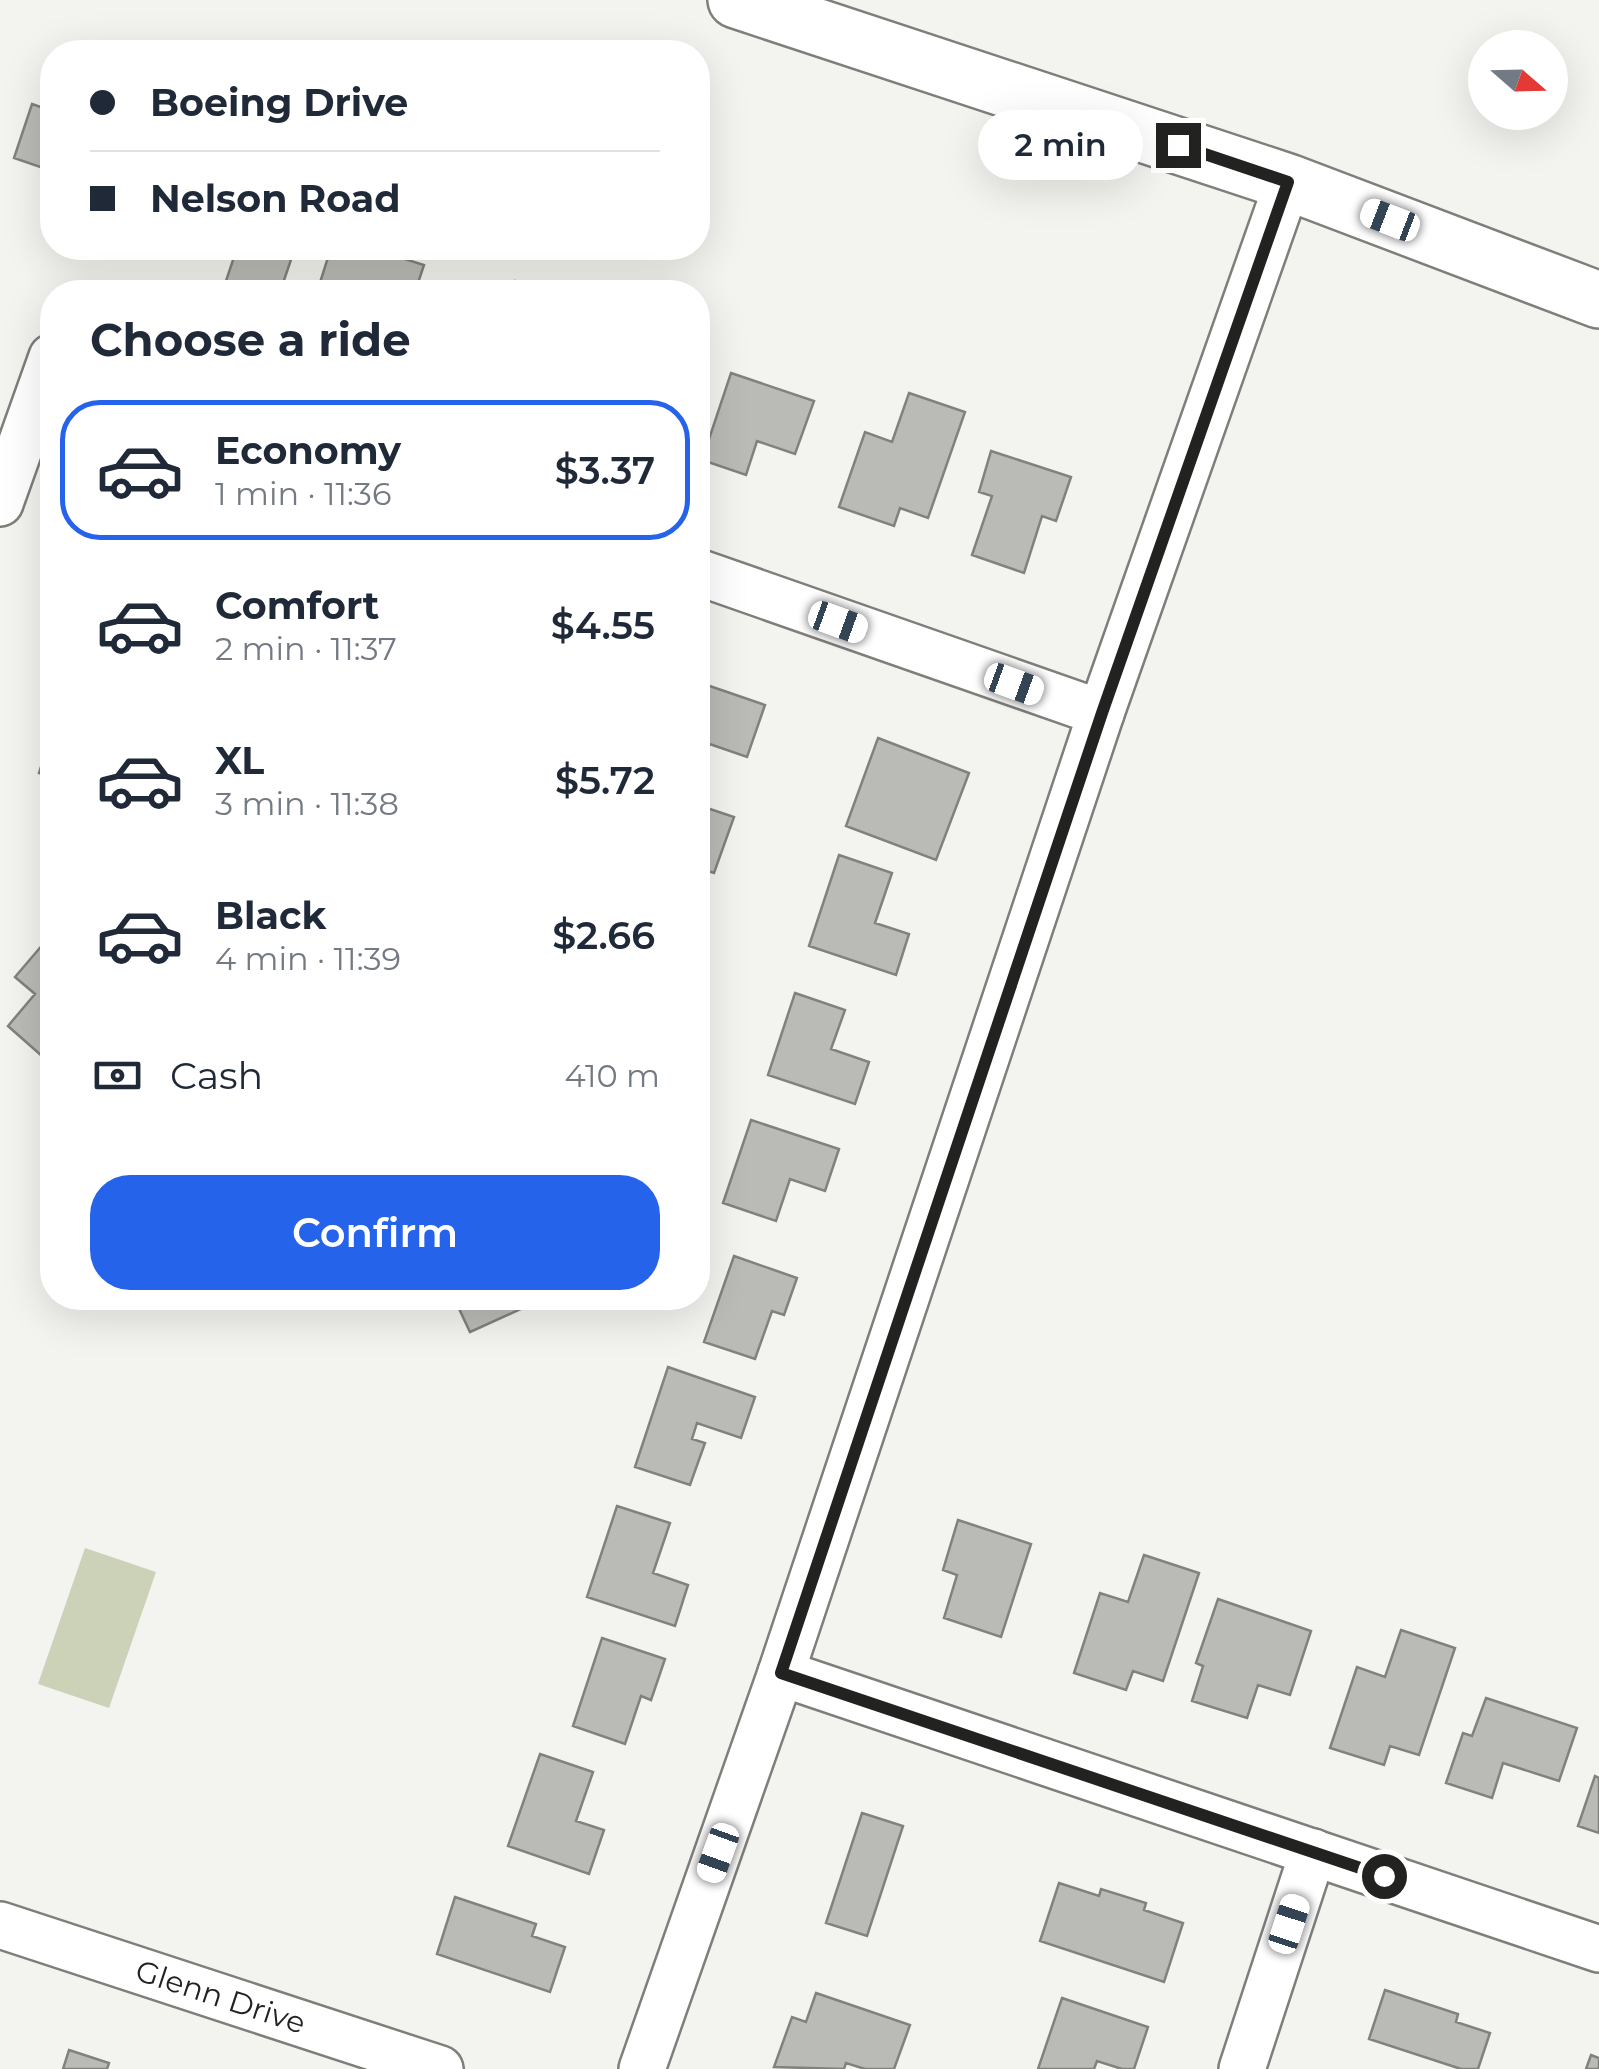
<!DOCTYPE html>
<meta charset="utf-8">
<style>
body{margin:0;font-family:Montserrat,sans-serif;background:#f6f6f7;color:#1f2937;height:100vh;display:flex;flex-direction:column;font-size:38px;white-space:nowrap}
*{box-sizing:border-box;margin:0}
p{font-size:32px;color:#747a83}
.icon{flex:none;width:55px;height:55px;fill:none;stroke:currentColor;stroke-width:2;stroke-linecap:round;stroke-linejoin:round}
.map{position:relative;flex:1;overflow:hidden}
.drawer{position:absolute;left:40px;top:280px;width:670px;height:1030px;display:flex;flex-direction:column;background:#fff;border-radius:40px;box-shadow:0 10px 40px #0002}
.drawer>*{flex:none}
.banner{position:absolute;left:40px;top:40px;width:670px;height:220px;border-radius:40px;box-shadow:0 10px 40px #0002;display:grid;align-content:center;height:220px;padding:0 50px;background:#fff}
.needle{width:65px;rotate:110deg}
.tools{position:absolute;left:1468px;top:30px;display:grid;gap:20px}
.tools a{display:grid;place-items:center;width:100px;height:100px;border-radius:50%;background:#fff;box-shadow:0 10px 40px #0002;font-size:50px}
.end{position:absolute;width:45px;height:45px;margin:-22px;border:12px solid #222220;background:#fff;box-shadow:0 0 0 5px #fff}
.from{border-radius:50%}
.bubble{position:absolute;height:70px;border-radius:35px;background:#fff;box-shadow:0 10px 40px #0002;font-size:32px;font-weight:600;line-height:70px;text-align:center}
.car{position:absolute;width:30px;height:60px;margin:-30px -15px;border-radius:12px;box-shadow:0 0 8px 2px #0007;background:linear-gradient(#fff 24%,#345 0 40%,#fff 0 76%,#345 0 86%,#fff 0)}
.banner b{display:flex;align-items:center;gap:35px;height:95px;font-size:38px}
.banner b+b{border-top:2px solid #e0e1e3}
.banner i{width:25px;height:25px;background:#1f2937}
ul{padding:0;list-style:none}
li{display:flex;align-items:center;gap:30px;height:140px;margin:0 20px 15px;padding:0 30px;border:5px solid transparent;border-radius:40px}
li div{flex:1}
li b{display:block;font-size:38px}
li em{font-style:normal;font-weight:600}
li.on{border-color:#2563eb}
li>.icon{width:90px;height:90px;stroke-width:1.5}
h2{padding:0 50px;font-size:45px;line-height:120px}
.pay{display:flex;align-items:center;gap:25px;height:110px;padding:0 50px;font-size:38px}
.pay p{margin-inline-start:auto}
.primary-button{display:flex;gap:20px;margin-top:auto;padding:20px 50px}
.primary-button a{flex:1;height:115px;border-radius:40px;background:#2563eb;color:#fff;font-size:40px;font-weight:600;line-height:115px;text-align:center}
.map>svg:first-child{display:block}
.green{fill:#ccd2b7}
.building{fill:#babbb6;stroke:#81827d;stroke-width:2.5}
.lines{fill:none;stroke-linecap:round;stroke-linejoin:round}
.street-casing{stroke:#7e7f7a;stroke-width:50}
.secondary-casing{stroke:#7e7f7a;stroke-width:60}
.street{stroke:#fff;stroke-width:45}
.secondary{stroke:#fff;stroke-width:55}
.route{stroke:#222220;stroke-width:12}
.labels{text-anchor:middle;stroke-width:9;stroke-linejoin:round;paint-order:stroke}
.street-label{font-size:30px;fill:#222220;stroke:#f3f4ef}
</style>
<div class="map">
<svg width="1599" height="2069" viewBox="0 0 1599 2069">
<rect width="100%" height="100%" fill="#f3f4ef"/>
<!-- green -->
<path class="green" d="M85,1548L156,1572L109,1708L38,1684Z"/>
<!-- building -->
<path class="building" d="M32,104L52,111V171L14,158Z
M237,248H295L280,292H240L224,287Z
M331,248H370L424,265L415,292H317Z
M515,281L546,292H510Z
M731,373L814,401L795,454L757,441L746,475L702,460Z
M909,393L965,412L928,518L900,508L894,526L839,507L865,432L892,442Z
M991,451L1071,477L1056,521L1042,516L1024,573L972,555L992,496L979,492Z
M698,682L765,705L747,757L698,740Z
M52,732V778L39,773Z
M878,738L969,773L936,860L846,826Z
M698,805L734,817L714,873L698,868Z
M839,855L892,873L875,923L909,934L896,975L809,946Z
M44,943L52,951L51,1064L8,1026L35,994L15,977Z
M795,993L845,1010L831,1049L869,1062L855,1104L768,1075Z
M751,1120L839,1149L825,1191L790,1179L776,1221L723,1203Z
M734,1256L797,1278L784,1315L772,1311L755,1359L704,1342Z
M454,1298H518L523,1308L470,1332Z
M668,1367L755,1397L741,1438L697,1423L692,1439L705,1443L690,1485L635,1467Z
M617,1506L670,1523L653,1573L688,1585L675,1626L587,1597Z
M958,1520L1031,1544L1001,1637L944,1618L957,1575L943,1570Z
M1144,1555L1199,1573L1163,1681L1133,1671L1126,1690L1074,1673L1100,1593L1128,1602Z
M1218,1599L1311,1631L1290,1695L1258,1685L1247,1718L1192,1701L1203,1666L1196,1663Z
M1401,1630L1455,1648L1419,1755L1390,1746L1384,1765L1330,1748L1357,1667L1385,1677Z
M602,1638L665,1659L651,1700L641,1696L625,1744L573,1726Z
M1486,1698L1577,1728L1559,1781L1503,1763L1492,1798L1446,1783L1463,1733L1472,1736Z
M540,1754L593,1772L576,1821L604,1830L589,1874L508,1846Z
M1595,1776L1599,1778V1833L1578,1826Z
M862,1813L903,1826L867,1936L826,1923Z
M1059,1883L1099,1896L1101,1889L1146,1903L1144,1910L1183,1923L1164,1982L1040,1941Z
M455,1897L536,1924L532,1936L565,1947L550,1992L437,1954Z
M1385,1990L1458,2014L1456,2022L1490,2033L1478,2069H1461L1369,2039Z
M816,1993L910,2025L894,2069H865L846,2063L844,2069L774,2067L792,2017L806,2022Z
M1062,1998L1148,2027L1134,2069H1122L1097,2061L1094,2069H1038Z
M69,2050L109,2063L107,2069H63Z
M1591,2055L1599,2058V2069H1586Z"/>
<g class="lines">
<defs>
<g id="street">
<path d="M0,503L52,357"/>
<path d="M698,572L1101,713"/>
<path d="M781,1673L1599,1949"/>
<path id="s1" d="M0,1925L440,2069"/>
<path d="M642,2069L781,1673L1101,713L1288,182"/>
<path d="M1242,2069L1313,1852"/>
</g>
<path id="secondary" d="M736,0L1288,182L1599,300"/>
</defs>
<!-- street casing -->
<use href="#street" class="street-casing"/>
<!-- secondary casing -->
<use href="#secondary" class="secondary-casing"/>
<!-- street -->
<use href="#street" class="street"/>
<!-- secondary -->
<use href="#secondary" class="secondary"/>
</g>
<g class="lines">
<!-- route -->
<path class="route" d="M1178,145L1288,182L1102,713L781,1673L1384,1876"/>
</g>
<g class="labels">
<!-- street labels -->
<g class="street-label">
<text dy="10" stroke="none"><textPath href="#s1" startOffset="232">Glenn Drive</textPath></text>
</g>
</g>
</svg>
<div class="tools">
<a><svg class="needle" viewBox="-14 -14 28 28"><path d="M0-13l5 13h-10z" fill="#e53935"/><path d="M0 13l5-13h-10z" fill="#747a83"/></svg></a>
</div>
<i class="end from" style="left:1384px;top:1876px"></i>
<i class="end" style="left:1178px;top:145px"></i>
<div class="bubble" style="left:978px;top:110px;width:165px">2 min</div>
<i class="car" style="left:1390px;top:220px;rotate:291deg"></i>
<i class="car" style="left:838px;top:622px;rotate:110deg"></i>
<i class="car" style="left:1014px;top:684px;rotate:110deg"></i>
<i class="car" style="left:718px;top:1853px;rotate:200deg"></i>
<i class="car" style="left:1289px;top:1924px;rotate:18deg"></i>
<div class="banner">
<b><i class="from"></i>Boeing Drive</b>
<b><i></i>Nelson Road</b>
</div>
<section class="drawer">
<h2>Choose a ride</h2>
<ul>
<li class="on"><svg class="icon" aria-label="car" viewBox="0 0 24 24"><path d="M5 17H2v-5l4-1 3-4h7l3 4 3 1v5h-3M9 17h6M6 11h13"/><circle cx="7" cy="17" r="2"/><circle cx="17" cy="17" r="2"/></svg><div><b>Economy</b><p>1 min · 11:36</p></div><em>$3.37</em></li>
<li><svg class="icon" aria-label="car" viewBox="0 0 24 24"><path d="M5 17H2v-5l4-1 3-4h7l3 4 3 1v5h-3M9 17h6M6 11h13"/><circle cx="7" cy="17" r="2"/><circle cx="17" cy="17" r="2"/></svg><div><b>Comfort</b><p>2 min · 11:37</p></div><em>$4.55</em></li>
<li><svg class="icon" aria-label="car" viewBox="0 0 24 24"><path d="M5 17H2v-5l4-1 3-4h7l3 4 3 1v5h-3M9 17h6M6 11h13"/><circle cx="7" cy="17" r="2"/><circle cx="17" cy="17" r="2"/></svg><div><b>XL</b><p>3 min · 11:38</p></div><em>$5.72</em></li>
<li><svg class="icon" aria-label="car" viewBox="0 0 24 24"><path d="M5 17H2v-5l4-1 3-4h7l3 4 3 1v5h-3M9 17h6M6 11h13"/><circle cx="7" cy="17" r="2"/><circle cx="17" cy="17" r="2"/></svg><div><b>Black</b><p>4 min · 11:39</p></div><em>$2.66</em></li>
</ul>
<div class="pay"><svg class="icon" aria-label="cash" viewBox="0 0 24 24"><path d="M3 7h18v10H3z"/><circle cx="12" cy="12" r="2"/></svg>Cash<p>410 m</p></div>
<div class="primary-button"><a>Confirm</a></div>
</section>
</div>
